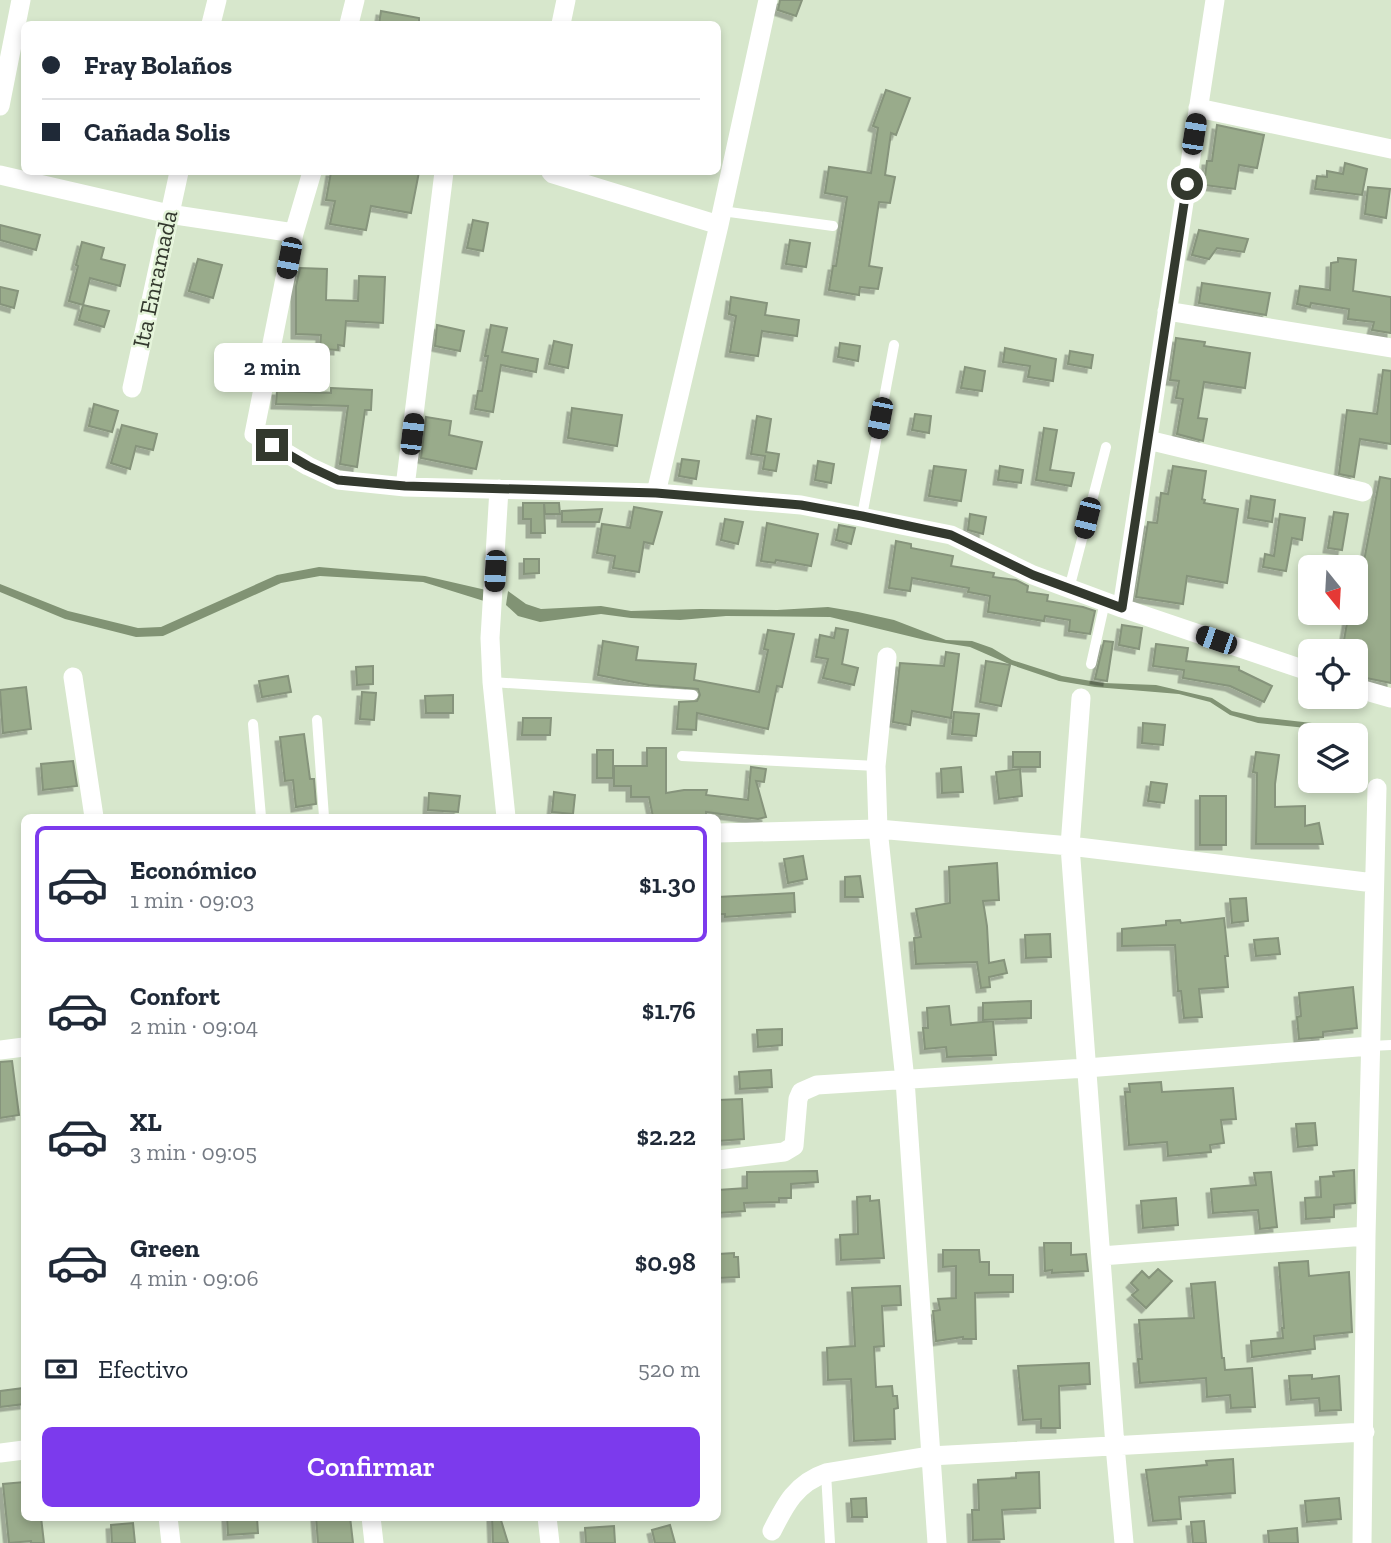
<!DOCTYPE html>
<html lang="es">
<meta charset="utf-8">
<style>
body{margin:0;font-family:"Zilla Slab",serif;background:#f6f6f7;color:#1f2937;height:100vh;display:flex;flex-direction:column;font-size:26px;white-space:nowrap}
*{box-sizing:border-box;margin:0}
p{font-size:23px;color:#747a83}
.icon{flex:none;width:38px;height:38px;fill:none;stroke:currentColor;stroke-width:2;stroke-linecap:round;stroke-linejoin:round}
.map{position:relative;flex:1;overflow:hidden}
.sheet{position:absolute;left:21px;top:814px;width:700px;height:707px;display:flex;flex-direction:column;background:#fff;border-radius:10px;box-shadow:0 4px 10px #0003}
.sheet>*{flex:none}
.top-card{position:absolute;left:21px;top:21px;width:700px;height:154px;border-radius:10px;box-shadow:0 4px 10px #0003;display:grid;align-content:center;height:154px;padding:0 21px;background:#fff}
.needle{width:46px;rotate:162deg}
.buttons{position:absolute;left:1298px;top:555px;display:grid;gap:14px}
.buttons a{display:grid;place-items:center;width:70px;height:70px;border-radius:10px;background:#fff;box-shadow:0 4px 10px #0003;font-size:35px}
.end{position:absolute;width:32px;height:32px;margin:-16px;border:9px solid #33392e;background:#fff;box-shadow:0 0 0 4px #fff}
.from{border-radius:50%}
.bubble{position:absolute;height:49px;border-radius:10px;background:#fff;box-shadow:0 4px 10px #0003;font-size:23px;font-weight:600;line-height:49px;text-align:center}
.car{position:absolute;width:21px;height:42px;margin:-21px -10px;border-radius:9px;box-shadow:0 0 5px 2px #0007;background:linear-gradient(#222 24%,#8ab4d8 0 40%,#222 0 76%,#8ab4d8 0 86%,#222 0)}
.top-card b{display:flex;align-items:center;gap:24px;height:66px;font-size:26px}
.top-card b+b{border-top:2px solid #e0e1e3}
.top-card i{width:18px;height:18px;background:#1f2937}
ul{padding:12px 0 0;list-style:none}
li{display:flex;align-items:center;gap:21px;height:116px;margin:0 14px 10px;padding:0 7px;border:4px solid transparent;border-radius:10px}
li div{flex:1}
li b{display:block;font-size:26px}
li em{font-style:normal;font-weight:600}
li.current{border-color:#7c3aed}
li>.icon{width:63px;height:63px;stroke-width:1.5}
.pay{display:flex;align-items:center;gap:18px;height:77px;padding:0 21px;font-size:26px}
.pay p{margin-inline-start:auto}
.cta{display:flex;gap:14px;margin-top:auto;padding:14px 21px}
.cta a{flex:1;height:80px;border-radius:10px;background:#7c3aed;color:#fff;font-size:28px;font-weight:600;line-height:80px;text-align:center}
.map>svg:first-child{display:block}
.water{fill:#819374}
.building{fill:#99ab8b;stroke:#86947b;stroke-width:2;filter:url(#shadow)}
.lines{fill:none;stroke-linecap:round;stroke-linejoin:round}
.service{stroke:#fff;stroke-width:10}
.minor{stroke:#fff;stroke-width:19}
.route{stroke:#33392e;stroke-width:9}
.labels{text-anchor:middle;stroke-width:5;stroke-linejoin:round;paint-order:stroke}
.street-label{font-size:24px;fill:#33392e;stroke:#e4f4d9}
</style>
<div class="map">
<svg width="1391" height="1543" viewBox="0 0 1391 1543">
<defs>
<filter id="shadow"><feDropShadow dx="-4.5" dy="4.5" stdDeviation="0" flood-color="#0004"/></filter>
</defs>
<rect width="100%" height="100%" fill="#d7e7cc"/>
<!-- water -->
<path class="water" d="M319,567L425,576L486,590L484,601L423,582L320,576L281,583L163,636L136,637L65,619L0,592V584L68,611L138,628L161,627L277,575Z
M508,591L526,604L541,609L601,606L631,611L700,609L777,610L828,607L858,612L894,620L946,640L972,641L992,648L1012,660L1062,676L1103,683L1156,685L1212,698L1232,711L1258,717L1365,729V734L1258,723L1230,715L1210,702L1179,694L1095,687L1059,681L1009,664L970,647L925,640L830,617L726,616L680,620L631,618L601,614L540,622L518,616L506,605Z"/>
<!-- building -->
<path class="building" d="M780,0H802L796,16L778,10Z
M381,11L419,18V24H379Z
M886,90L910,98L896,135L891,133L885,175L895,177L890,203L879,202L869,266L882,268L878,289L860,287L859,295L829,290L833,266H836L847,197L825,193L829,167L871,173L878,128L873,126Z
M1217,125L1264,135L1257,168L1239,165L1235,189L1204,185L1207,161H1212Z
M1345,163L1367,169L1362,195L1315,189L1317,176L1327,177V171L1343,174Z
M331,172H419L411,213L371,206L366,230L330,224L335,201L326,200Z
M1368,187L1390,189L1386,218L1365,214Z
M473,220L488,223L483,251L467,248Z
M0,225L40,235L36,250L0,240Z
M1199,230L1248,239L1244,252L1217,248L1209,259L1192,255Z
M790,240L810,243L806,267L786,264Z
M82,242L104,248L101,259L125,265L120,286L90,278L83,305L69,301L78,266L76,265Z
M1338,258L1356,260L1353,291L1391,297V333L1372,330L1374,322L1348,319L1349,309L1311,303L1310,307L1297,304L1300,286L1330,290L1331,263L1338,262Z
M198,259L222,265L213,298L189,291Z
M300,268L327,269L326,300L358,301L359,276L385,277L383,323L346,321L344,346L338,345V350L320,349L321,335L296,334V286Z
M1202,283L1270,293L1266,315L1199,303Z
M0,287L18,291L14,308L0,304Z
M731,297L767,303L765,315L799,320L797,336L762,331L758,356L730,352L736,316L729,314Z
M83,305L109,311L104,327L79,320Z
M437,325L464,331L460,351L435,346Z
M491,325L507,328L502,352L538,359L536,372L501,365L493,412L475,409L478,391H482L488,356H485Z
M1176,338L1205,342L1204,346L1250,353L1245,388L1204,382L1198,418L1207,419L1203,441L1177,434L1183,399L1176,398L1179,381L1170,380Z
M554,341L572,345L568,368L549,364Z
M840,343L860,346L858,361L838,357Z
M1005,348L1056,359L1053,381L1028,377L1030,366L1003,362Z
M1070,351L1093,355L1091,368L1068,364Z
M965,367L985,371L982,391L961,388Z
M1383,370L1391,371V444L1360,439L1354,477L1339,474L1347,410L1377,414Z
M331,388L372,390L371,410H365L357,467L340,464L348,406L276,404L277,391L331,393Z
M94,404L118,411L112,432L89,426Z
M572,408L622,415L617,446L568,438Z
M915,414L931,416L929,433L912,430Z
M757,416L771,419L766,452L779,454L776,471L763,469L765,456L751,454Z
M426,417L451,421L449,435L482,442L476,469L421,458Z
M122,425L157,434L153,450L136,446L130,469L111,463Z
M1044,428L1057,430L1050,470L1074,473L1071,486L1036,480Z
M682,459L699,461L696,479L679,476Z
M818,461L834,464L831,483L815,480Z
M934,466L966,470L961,501L929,496Z
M1000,466L1023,470L1021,483L998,480Z
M1173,466L1206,471L1202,499L1205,500L1204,503L1238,509L1227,583L1187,576L1183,604L1136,597L1148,522L1157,523L1161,493L1168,494Z
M1380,477L1391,479V683L1356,676V651H1342L1349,612H1356V582H1360Z
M1251,496L1275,500L1272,522L1248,518Z
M523,503H544L545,533H531V519H523Z
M544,503H559L560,514H545Z
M634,507L662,512L653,544L644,542L639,572L613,568L615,556L597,553L602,524L630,528Z
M602,509L599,522H562V511Z
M1334,512L1348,514L1342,550L1328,548Z
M970,514L986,517L983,534L968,530Z
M1280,514L1305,518L1302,540L1292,538L1286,571L1263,567L1265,554L1274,556Z
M725,519L743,522L738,544L721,540Z
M767,523L818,534L811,566L776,560L775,563L761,561Z
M839,525L855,528L851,544L836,540Z
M896,541L911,544V548L953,556L951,566L994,573L993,577L1016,580L1028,586L1027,592L1048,595L1047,601L1083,607L1095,611L1090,634L1069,631L1070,620L1045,616L1044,621L988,612L990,596L968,592L969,588L912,578L910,591L889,588Z
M524,559H539V573L524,574Z
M1122,625L1142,628L1139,649L1119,645Z
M836,628L848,630L842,664L858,668L854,685L823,678L828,659L816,657L820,635L834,638Z
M768,630L794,634L782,687L777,686L768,729L697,713L696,730L677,729L679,702L697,701L700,695L698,689L649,685L598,675L603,641L638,647L636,660L696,664L694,680L759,692L768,650L764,649Z
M1104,641L1113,642L1107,681L1095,679Z
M1156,644L1188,648L1186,661L1239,667V670L1272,686L1264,702L1230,686L1183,678L1184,670L1153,666Z
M946,652L959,654L951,718L912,711L910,725L893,722L900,663L944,666Z
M986,661L1010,665L1001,706L980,702Z
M373,666V684L357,685L356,667Z
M288,676L291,692L262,697L259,681Z
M26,687L31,729L3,733L0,690Z
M362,692L376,693L374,720L360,719Z
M453,695V713H426L425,696Z
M954,712L979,714L976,736L952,734Z
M523,718H551L550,735H522Z
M1143,723L1165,725L1163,745L1142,743Z
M304,734L310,779H314L316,804L296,807L293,780L285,781L280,737Z
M647,748H666V793L684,790H707L706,795L748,800L751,767L766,769L764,782L756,781L766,817L758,819L706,812V817H653L649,797H631V786H614V766H647Z
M597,750H613V778H597Z
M1013,752H1040V767H1013Z
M1256,752L1279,755L1275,784V807L1305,806V826L1319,823L1323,844H1256L1257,773L1253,772Z
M73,761L77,786L43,790L41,764Z
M961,767L963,792L942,793L941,769Z
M1020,769L1022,796L999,799L996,772Z
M1151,782L1167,784L1164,803L1148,801Z
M554,792L575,795L573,814L552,812Z
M429,793L460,796L458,812L428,810Z
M1200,796H1226V845H1200Z
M803,856L807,879L788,883L784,859Z
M997,863L999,900L983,901L987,926L989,963L1004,960L1007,973L989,977L990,987L981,988L977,962L916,964L914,938L921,937L916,909L950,903L949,867Z
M860,876L863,897H845V877Z
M794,893L795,912L725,917V914H718V897Z
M1246,898L1248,921L1232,923L1230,899Z
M1224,918L1228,956H1225L1228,987L1199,989L1202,1017L1184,1018L1181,991H1178L1175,945L1122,946V929L1166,925V921L1180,920L1181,923Z
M1050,934L1051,957L1026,958L1025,935Z
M1278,938L1280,954L1256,956L1254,940Z
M1353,987L1357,1028L1323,1032V1037L1299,1039L1297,1017L1301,1016L1299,993Z
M1031,1001V1018L983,1020V1003Z
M949,1006L951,1025L993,1021L996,1055L947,1057L946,1047L925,1049L923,1028H928L927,1008Z
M782,1029V1045L758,1047L757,1030Z
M12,1061L19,1115L0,1118V1062Z
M771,1070L772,1087L740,1089L739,1072Z
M1161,1082L1162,1092L1233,1088L1236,1119L1221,1120L1224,1143L1210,1145L1211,1152L1168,1156L1167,1142L1129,1145L1125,1092H1130L1129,1084Z
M742,1099L744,1139L718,1141V1100Z
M1315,1123L1317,1145L1298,1147L1296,1124Z
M1354,1170L1355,1203L1334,1205V1217L1306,1219L1305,1198L1321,1197L1320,1177L1334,1176L1333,1172Z
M817,1171L818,1182L791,1184V1198H779V1202L744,1203L745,1211L718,1213V1190L747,1188V1172Z
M1271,1172L1277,1227L1260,1229L1258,1210L1213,1213L1211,1189L1256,1185L1254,1173Z
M870,1196V1201L879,1200L884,1258L841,1260L840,1235L858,1234L857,1197Z
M1176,1198L1178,1225L1143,1228L1141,1201Z
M1044,1243H1071V1255L1086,1254L1088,1271L1052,1273V1270L1045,1271Z
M943,1250H979L980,1262H989V1275H1013V1292L975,1293L976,1339H963V1337L936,1341L933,1311L940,1310L938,1299L956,1298V1266L943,1267Z
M734,1253V1257H738L739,1277L718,1278V1254Z
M1308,1261L1309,1276L1349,1272L1352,1332L1314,1336L1315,1349L1252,1357L1251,1341L1283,1338L1282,1328H1284L1279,1263Z
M1158,1269L1172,1281L1146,1308L1132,1295L1138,1290L1131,1283L1142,1271L1149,1278Z
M1215,1282L1222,1358H1224L1225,1370L1252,1368L1255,1407L1231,1408L1230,1395L1207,1397L1206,1378L1140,1383L1138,1359H1142L1139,1320L1194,1318L1191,1284Z
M900,1286L901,1305L882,1306L884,1346L874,1347L876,1387L892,1386L893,1396H897L898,1408L894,1409L895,1439L854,1441L851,1379L828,1380L827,1348L855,1346L852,1288Z
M1089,1363L1090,1384L1059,1386L1060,1428H1041V1419L1023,1420L1018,1366Z
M1312,1375V1379L1339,1376L1341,1410L1320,1411L1319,1398L1291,1400L1289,1376Z
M24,1388V1404L0,1407V1391Z
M1233,1459L1235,1493L1179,1497L1181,1519L1153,1521L1146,1470L1207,1465L1206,1461Z
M1039,1472L1040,1508L1002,1510L1004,1539L973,1540L972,1510H979L978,1480L1016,1478V1473Z
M24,1482V1517H41L44,1543H31V1541L9,1543L3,1484Z
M866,1498L867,1517H852L851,1499Z
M1339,1498L1341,1519L1307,1522L1305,1501Z
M227,1517H257L258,1533L228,1535Z
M316,1517H350L353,1543H318Z
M492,1517H500L508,1543H493Z
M1204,1521L1206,1543H1193L1191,1522Z
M133,1523L135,1543H112L111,1525Z
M670,1525L675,1543H655L652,1530Z
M614,1526L615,1543H586L585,1528Z
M1297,1528L1298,1543H1269L1268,1531Z"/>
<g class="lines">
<!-- service -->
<path class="service" d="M722,211L833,226
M862,516L894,345
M1069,589L1106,447
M1091,664L1105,602
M492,682L693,695
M317,720L324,817
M253,724L261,817
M682,756L876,766
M1371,1046L1391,1045
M826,1473L830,1543"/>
<!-- minor -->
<path class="minor" d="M211,24L217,0
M349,24L355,0
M561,24L566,0
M0,106L21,0
M1198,108L1391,149
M312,172L294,233L254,434L308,466L338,480L405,487L656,493L801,505L951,535L1033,575L1122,608L1311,672
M551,172L553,174L719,225
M0,175L169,214L294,233
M1167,311L1391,348
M132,388L179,172
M1148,440L1363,492
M405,487L444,172
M499,489L490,638L492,682L506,817
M656,493L719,225L768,0
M1122,608L1215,0
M887,657L876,766L878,829L905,1080L937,1543
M73,677L94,817
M1356,688L1391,698
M1081,698L1070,846L1115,1446L1124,1543
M718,833L878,829L1070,846L1374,883
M0,1050L24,1047
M718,1160L784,1152L794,1146L798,1099L801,1092L817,1085L1086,1068L1371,1046
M1101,1256L1366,1236
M0,1453L24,1450
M168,1517L171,1543
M371,1517L374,1543
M547,1517L550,1543
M772,1531C785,1505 796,1483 826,1473L930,1456L1365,1432
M1362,1543L1366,1236L1377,788"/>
</g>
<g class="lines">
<!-- route -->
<path class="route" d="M272,445L308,466L338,480L405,486L656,493L801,505L862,516L951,535L1033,575L1122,608L1187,184"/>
</g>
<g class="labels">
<!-- street labels -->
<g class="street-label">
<text transform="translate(155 279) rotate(-78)" y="8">Ita Enramada</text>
</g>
</g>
</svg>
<div class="buttons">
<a><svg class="needle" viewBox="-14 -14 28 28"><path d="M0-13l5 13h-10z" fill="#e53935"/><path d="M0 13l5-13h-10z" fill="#747a83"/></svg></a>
<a><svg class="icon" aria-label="locate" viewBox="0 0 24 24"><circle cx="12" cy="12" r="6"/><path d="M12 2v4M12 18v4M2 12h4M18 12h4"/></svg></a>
<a><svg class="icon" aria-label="layers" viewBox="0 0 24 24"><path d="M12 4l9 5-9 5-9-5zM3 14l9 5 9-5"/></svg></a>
</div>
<i class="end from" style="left:1187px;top:184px"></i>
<i class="end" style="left:272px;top:445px"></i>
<div class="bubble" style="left:214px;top:343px;width:116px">2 min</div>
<i class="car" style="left:1194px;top:134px;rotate:9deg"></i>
<i class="car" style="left:289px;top:258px;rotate:191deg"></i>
<i class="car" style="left:880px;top:418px;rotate:191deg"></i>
<i class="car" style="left:412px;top:434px;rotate:7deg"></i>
<i class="car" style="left:1087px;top:518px;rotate:194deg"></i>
<i class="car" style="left:495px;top:571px;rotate:183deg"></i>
<i class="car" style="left:1216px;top:640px;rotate:289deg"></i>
<div class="top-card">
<b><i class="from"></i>Fray Bolaños</b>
<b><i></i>Cañada Solis</b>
</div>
<section class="sheet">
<ul>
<li class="current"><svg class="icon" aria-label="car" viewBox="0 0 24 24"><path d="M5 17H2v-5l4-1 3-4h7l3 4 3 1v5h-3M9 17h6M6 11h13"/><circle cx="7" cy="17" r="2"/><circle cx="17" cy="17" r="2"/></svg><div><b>Económico</b><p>1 min · 09:03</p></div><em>$1.30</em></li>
<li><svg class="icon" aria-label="car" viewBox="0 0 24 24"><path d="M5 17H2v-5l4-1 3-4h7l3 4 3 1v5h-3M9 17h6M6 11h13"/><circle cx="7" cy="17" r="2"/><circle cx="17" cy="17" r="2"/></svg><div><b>Confort</b><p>2 min · 09:04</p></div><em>$1.76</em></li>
<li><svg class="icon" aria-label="car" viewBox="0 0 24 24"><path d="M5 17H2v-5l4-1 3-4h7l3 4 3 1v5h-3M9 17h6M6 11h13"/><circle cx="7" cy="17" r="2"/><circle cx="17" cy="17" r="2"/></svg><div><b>XL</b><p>3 min · 09:05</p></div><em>$2.22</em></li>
<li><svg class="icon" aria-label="car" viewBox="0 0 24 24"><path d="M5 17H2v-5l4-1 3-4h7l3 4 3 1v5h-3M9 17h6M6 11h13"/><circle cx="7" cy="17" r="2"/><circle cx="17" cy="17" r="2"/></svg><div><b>Green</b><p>4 min · 09:06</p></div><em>$0.98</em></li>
</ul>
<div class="pay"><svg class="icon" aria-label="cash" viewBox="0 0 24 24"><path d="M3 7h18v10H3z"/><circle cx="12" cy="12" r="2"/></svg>Efectivo<p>520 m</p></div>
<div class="cta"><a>Confirmar</a></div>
</section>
</div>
